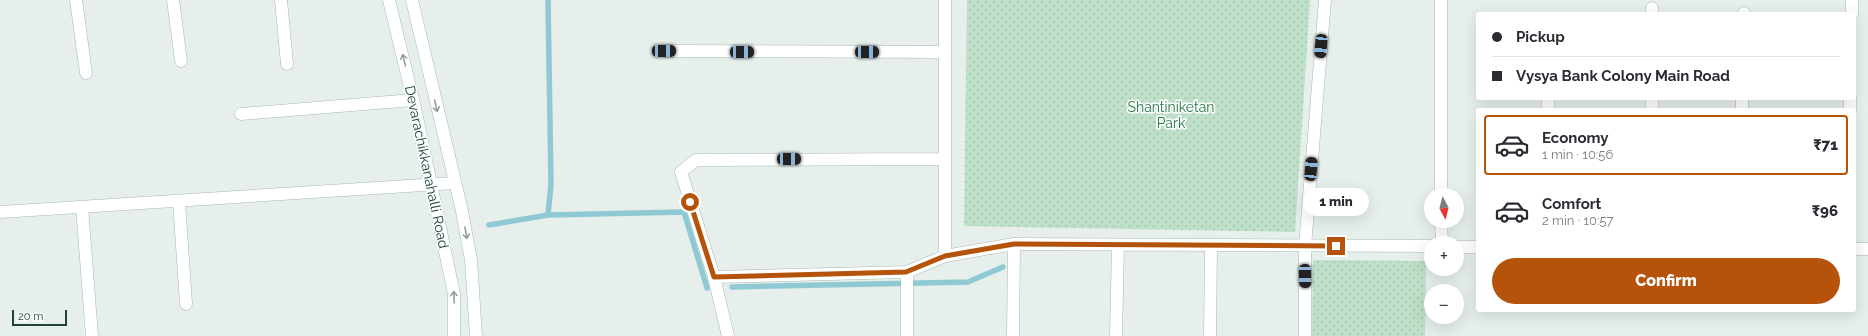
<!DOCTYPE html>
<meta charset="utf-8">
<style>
body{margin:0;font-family:Raleway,sans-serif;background:#f7f7f7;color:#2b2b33;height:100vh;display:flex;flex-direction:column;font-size:15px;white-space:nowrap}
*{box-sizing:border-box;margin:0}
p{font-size:13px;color:#7c7c81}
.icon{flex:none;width:22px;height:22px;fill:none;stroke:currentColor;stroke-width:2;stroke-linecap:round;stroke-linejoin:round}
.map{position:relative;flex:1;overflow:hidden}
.details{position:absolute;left:1476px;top:108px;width:380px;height:204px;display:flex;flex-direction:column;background:#fff;border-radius:4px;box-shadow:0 4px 16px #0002}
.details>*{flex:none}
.banner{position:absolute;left:1476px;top:12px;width:380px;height:88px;border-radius:4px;box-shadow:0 4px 16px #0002;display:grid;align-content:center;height:88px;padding:0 16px;background:#fff}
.needle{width:26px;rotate:173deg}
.fabs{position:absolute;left:1424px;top:188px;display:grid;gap:8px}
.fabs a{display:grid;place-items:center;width:40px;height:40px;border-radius:50%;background:#fff;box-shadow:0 4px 16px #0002;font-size:20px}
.scale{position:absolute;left:12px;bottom:10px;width:55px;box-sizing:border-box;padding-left:4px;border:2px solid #24423a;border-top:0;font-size:11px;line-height:14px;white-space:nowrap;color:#24423a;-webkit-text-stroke:3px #f7fbf9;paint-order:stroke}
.end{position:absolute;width:18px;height:18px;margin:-9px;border:5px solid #b45309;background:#fff;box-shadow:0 0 0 2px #fff}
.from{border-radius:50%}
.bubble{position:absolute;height:28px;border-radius:14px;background:#fff;box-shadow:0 4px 16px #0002;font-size:13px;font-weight:800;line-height:28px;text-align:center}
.car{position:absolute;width:12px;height:24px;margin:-12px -6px;border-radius:5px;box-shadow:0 0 3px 1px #0007;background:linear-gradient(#222 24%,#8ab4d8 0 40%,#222 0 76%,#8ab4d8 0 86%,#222 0)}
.banner b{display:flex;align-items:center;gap:14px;height:38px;font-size:15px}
.banner b+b{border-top:1px solid #e1e1e2}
.banner i{width:10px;height:10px;background:#2b2b33}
ul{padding:7px 0 0;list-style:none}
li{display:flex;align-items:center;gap:12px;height:60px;margin:0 8px 6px;padding:0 8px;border:2px solid transparent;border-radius:4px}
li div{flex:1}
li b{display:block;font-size:15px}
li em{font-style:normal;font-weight:800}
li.on{border-color:#b45309}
li>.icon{width:36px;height:36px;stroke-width:1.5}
.primary-button{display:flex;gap:8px;margin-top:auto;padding:8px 16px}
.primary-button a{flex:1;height:46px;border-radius:24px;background:#b45309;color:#fff;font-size:16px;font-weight:800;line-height:46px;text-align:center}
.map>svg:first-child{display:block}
.green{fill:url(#green-dots)}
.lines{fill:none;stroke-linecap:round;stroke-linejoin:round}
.stream{stroke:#8ec9d4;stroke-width:5.5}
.street-casing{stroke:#a8b8b2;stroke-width:13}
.secondary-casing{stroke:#a4bbb3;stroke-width:13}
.street{stroke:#fff;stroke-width:12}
.secondary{stroke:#fff;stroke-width:12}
.oneway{stroke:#92a09c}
.route{stroke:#b45309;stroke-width:5}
.labels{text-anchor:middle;stroke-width:3.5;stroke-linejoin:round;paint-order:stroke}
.park-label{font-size:14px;fill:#2d7a4b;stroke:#f7fbf9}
.street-label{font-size:14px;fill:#24423a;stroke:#f7fbf9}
</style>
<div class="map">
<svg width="1868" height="336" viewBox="0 0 1868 336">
<defs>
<pattern id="green-dots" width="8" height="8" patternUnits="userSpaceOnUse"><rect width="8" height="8" fill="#bfe0c8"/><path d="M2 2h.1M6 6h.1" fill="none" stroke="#a4c1ad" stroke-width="1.8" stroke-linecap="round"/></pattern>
</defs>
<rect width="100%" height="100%" fill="#e6efeb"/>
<!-- green -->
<path class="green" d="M967,0H1310L1295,232L964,226Z
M1313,260L1426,261L1425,336H1312Z"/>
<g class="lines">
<!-- stream -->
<path class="stream" d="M548,215L684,212L707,288
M489,225L548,215L551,184L548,0
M732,287L968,282L1003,267"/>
<defs>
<path id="street" d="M76,0L86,73
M173,0L181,61
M281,0L287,64
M1441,0V195
M1652,14V8
M1744,14V13
M1852,14V0
M664,51L945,52
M1548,110V98
M1652,110V98
M1742,110V98
M1850,110V98
M241,114L413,100
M179,201L186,304
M82,207L92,336
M0,212L455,183
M1441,221L1442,243
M1457,247H1478
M1854,249H1868
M945,256V0
M714,277L681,172L696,160L945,159
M728,336L714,277L907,272
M907,336V272L945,256L1014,244L1431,246
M1013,336L1014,244
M1116,336L1118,245
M1210,336L1211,245
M1305,336V246L1325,0"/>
<path id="secondary" d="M389,0L415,108L454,294V336
M412,0L462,211L471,260L476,336"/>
</defs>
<!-- street casing -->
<use href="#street" class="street-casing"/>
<!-- secondary casing -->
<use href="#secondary" class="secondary-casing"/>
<!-- street -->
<use href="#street" class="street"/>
<!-- secondary -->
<use href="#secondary" class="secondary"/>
</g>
<!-- one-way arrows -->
<defs><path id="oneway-shaft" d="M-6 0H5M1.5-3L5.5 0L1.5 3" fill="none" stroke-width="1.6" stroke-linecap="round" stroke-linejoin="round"/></defs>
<g class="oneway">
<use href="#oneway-shaft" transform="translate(404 60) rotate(-104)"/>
<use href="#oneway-shaft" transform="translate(436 106) rotate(77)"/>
<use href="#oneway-shaft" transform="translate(466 233) rotate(79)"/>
<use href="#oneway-shaft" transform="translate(454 297) rotate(-92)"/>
</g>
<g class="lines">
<!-- route -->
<path class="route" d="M690,202L714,277L906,272L945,256L1014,244L1336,246"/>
</g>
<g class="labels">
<!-- park labels -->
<g class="park-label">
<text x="1171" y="112">Shantiniketan<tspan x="1171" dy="16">Park</tspan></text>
</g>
<!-- street labels -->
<g class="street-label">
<text transform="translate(427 167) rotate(78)" y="5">Devarachikkanahalli Road</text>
</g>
</g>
</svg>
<div class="fabs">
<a><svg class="needle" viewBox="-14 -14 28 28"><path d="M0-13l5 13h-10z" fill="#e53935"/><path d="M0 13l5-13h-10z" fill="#7c7c81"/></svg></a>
<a>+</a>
<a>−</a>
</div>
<div class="scale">20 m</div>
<i class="end from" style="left:690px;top:202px"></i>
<i class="end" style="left:1336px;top:246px"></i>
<div class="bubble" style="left:1303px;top:188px;width:66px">1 min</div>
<i class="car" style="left:1321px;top:46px;rotate:185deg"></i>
<i class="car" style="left:664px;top:51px;rotate:90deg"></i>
<i class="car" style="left:742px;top:52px;rotate:90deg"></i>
<i class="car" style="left:867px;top:52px;rotate:90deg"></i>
<i class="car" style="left:789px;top:159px;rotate:90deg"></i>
<i class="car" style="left:1311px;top:169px;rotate:5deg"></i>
<i class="car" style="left:1305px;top:276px;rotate:179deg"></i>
<div class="banner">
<b><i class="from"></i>Pickup</b>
<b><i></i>Vysya Bank Colony Main Road</b>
</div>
<section class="details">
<ul>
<li class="on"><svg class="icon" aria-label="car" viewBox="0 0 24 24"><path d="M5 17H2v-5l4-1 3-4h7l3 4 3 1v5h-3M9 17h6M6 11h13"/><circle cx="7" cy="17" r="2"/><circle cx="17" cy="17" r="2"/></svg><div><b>Economy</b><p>1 min · 10:56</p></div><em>₹71</em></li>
<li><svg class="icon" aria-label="car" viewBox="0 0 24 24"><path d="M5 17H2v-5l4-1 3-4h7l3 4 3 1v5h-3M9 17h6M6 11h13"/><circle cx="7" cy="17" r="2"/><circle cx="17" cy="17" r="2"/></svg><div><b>Comfort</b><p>2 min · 10:57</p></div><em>₹96</em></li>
</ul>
<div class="primary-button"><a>Confirm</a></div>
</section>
</div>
